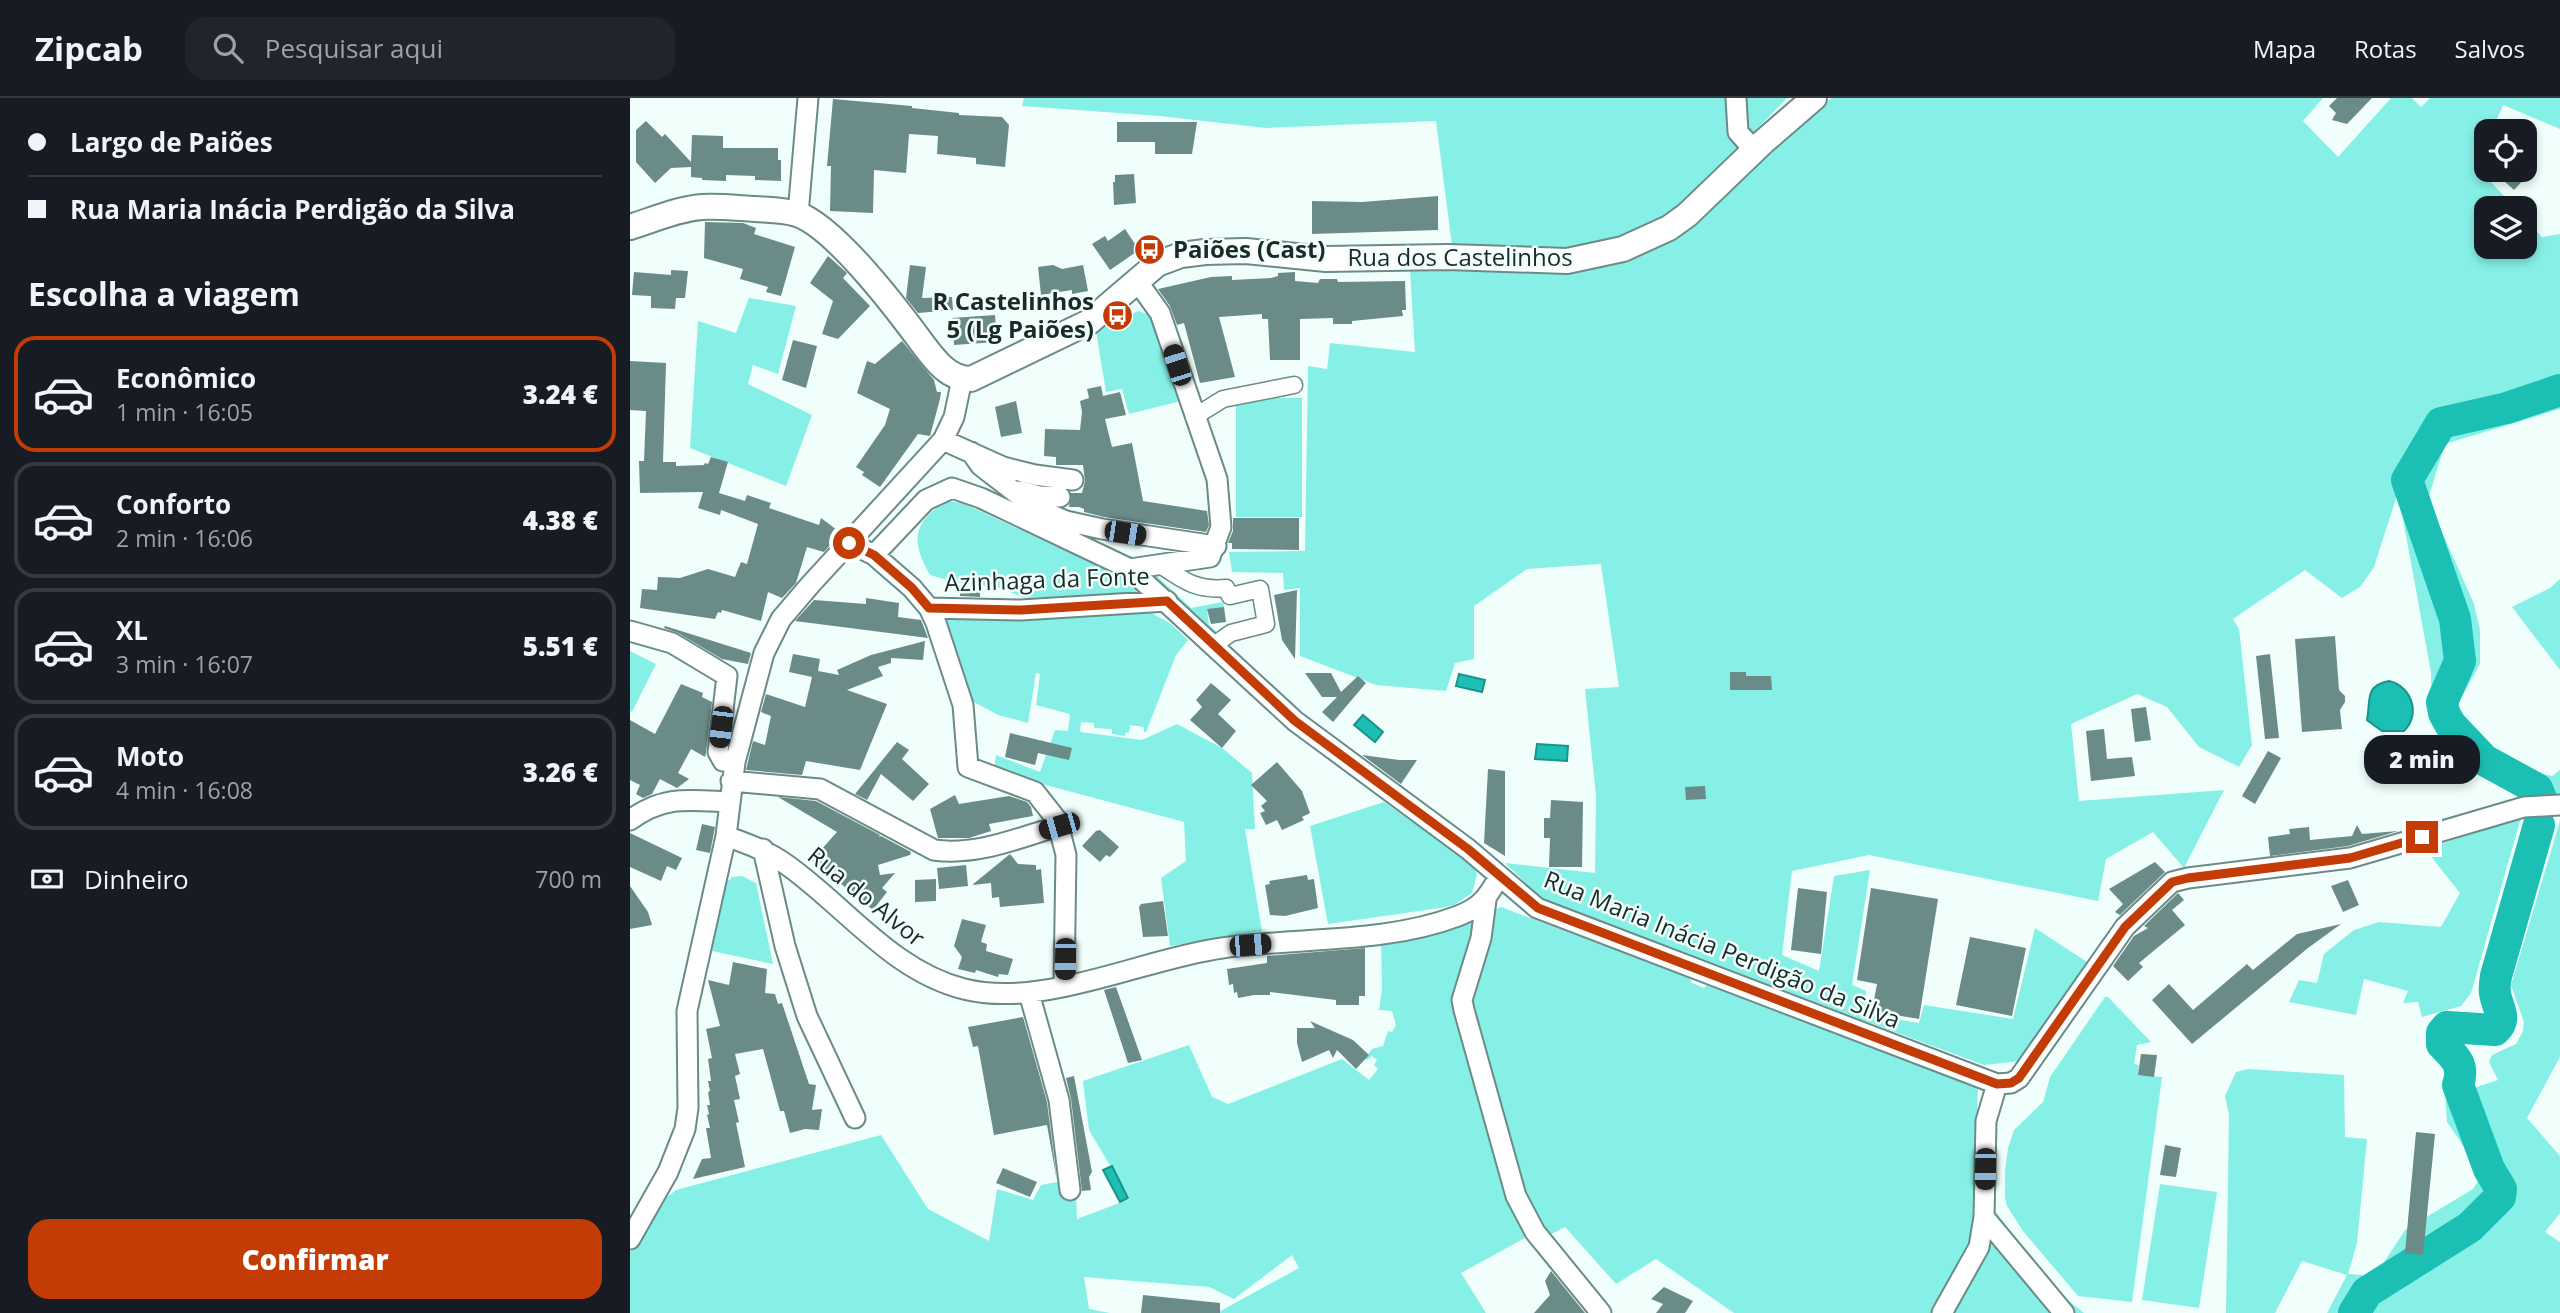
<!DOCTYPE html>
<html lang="pt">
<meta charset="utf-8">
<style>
body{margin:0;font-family:"Open Sans",sans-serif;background:#20242c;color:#f1f3f6;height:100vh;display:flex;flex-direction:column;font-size:26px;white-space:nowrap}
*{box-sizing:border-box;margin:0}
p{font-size:23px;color:#9ea1a6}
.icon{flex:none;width:38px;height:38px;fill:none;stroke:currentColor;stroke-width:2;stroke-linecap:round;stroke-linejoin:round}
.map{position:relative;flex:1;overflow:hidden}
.drawer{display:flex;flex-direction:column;background:#171b24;width:630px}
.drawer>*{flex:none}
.top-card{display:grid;align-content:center;height:154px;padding:0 28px;background:#171b24}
.controls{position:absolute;left:1844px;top:21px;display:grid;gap:14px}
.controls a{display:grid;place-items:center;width:63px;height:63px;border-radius:14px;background:#171b24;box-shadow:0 4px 10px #0003;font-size:35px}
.end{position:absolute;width:32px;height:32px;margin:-16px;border:9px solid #c33b05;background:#fff;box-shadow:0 0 0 4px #fff}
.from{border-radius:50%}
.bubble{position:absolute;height:49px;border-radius:21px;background:#171b24;box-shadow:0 4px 10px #0003;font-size:23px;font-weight:800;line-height:49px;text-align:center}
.car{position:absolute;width:21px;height:42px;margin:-21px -10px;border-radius:9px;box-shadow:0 0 5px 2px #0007;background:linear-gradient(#222 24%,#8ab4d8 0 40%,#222 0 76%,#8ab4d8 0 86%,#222 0)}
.top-card b{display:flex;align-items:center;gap:24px;height:66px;font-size:26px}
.top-card b+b{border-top:2px solid #363941}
.top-card i{width:18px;height:18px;background:#f1f3f6}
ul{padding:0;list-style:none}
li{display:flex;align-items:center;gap:21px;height:116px;margin:0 14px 10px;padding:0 14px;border:4px solid #363941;border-radius:21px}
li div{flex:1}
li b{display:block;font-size:26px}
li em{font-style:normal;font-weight:800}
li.selected{border-color:#c33b05}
li>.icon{width:63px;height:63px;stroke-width:1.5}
h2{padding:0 28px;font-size:32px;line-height:84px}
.pay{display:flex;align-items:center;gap:18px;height:77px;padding:0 28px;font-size:26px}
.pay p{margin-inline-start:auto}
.action{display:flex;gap:14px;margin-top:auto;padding:14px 28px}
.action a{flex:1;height:80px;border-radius:21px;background:#c33b05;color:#fff;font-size:28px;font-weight:800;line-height:80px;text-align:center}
header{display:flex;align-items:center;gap:42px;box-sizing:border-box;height:98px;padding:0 35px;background:#171b24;border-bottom:2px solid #363941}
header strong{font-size:33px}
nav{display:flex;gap:38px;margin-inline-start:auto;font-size:24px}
.search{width:490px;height:63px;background:#20242c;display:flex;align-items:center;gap:18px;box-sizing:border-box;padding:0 24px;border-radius:21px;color:#9ea1a6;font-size:26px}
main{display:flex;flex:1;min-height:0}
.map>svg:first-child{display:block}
.green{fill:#86f0e6}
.water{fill:#1bbfb4;stroke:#1b928a;stroke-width:2}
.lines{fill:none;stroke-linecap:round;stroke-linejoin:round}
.river{stroke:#1bbfb4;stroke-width:32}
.building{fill:#6a8b87}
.pedestrian-casing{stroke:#6a8b87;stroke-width:19}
.minor-casing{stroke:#6a8b87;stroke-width:23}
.tertiary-casing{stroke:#6a8b87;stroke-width:28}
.pedestrian{stroke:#fff;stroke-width:16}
.minor{stroke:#fff;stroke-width:19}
.tertiary{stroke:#fff;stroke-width:24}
.route{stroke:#c33b05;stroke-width:9}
.labels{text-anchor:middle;stroke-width:5;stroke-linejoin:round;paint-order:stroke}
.poi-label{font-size:24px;font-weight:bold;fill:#1b2927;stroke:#f0fefc;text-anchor:start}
.street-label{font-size:24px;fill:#1b2927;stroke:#f0fefc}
</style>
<header>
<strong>Zipcab</strong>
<div class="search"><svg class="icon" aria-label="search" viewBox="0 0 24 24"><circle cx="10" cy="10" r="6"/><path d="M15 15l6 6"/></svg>Pesquisar aqui</div>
<nav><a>Mapa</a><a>Rotas</a><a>Salvos</a></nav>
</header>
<main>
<section class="drawer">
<div class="top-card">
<b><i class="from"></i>Largo de Paiões</b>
<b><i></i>Rua Maria Inácia Perdigão da Silva</b>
</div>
<h2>Escolha a viagem</h2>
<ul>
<li class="selected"><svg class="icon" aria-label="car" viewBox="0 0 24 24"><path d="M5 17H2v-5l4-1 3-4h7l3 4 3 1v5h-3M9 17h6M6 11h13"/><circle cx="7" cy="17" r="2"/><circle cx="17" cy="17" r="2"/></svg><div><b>Econômico</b><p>1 min · 16:05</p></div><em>3.24 €</em></li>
<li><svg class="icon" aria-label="car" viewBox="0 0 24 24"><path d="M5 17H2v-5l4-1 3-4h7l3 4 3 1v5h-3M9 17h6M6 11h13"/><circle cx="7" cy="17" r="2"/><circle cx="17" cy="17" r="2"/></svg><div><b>Conforto</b><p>2 min · 16:06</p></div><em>4.38 €</em></li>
<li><svg class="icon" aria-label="car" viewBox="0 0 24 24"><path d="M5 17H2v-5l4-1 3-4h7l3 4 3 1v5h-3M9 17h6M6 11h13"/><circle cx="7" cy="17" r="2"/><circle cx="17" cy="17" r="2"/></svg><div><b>XL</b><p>3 min · 16:07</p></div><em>5.51 €</em></li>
<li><svg class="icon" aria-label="car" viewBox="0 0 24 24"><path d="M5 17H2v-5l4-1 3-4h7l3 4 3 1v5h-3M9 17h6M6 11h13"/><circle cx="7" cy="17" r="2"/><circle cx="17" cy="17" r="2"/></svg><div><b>Moto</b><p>4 min · 16:08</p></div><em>3.26 €</em></li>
</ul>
<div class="pay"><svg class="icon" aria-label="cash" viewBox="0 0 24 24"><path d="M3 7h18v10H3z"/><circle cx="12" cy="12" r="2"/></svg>Dinheiro<p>700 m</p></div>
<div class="action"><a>Confirmar</a></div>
</section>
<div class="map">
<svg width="1930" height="1215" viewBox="0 0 1930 1215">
<rect width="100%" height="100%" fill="#f0fefc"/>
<!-- green -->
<path class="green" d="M394,0H1157L1070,89L1043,112L1015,129L970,146L927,152L822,148L806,23L636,30L530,18L392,8Z
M1202,0H1693L1673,23L1708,59L1761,0H1782L1791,9L1800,0H1930V31L1873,7L1862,33H1857V47L1848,70L1885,110H1857V149H1895V121L1912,139L1930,136V311L1815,346L1799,398L1804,416L1844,506L1850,532V566L1826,609L1828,624L1861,659L1898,679L1900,673L1922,678L1930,672V717L1919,715L1894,702L1895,697L1824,661L1811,645L1802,619L1801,574L1768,394L1744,469L1730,489L1712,500L1675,472L1603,521L1609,531L1622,647L1609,669L1569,649L1537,609L1507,596L1441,626L1449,703L1594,692L1554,770L1523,734L1476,761L1468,803L1239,757L1162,773L1152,857L1189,873L1204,778L1240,772L1222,887L1236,893L1235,916L1289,925L1294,907L1383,921L1405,830L1460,866L1391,963L1354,967L943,815L909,798L875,765L965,775L966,698L955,591L989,589L971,466L897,471L844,508V561L825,565L816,593L746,587L670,558V490L654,492L653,475L602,474L599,454L675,453L678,268L697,271L700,245L785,254L780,172L950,173L987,165L1185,10Z
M119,200L166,208L148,276L123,267L118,286L182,317L156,388L60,350L68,223L106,235Z
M508,213L523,218L551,303L499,316L492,291L476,294L466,233Z
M606,300H672V419H606Z
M315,403L333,405L496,481L516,495L394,500L371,490L325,484L300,477C281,443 282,426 315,403Z
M519,471L561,510L593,504L594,509L577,512L579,527L589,536L588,540L515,472Z
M1930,481V572L1882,509L1920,490Z
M513,510L541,526L558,542L546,557L516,634H514V629L500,627L499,635L496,634L495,638L482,636V631L464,630V625L451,624L450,634L512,642L547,626L592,650L622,675L625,731H615L632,833L540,848L531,780L556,763L554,724L364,673L366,657L410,674L425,632L438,633L440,616L406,607L410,576L406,575L398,625L368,617L340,602L312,520Z
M0,553L26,566L2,614L0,613Z
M754,704L843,766L847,776L842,795L824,807L810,810L698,826L680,728Z
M1891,720L1841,895L1831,908L1792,919L1788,904L1773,905L1778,893L1734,881L1726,917L1659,904L1669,882L1687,885L1694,856L1724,832L1749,824L1811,829L1830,795L1795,751Z
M1930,723V959L1897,1020L1930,1058V1115L1915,1134L1930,1144V1215H1697L1717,1177L1672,1163L1645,1215H1596L1599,1017L1595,998L1606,974L1618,971L1714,977L1715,1039L1737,1041L1727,1145L1718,1176L1745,1178L1775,1132L1843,1091L1848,1083L1849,1071L1817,1024L1813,962L1833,956L1839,963V981L1844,990L1868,982L1859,964L1862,957L1886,946L1893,933L1894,924L1881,887Z
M112,778L126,785L143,866L82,853L97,784L102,779Z
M871,809L1060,880L1062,885L1074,890L1077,887L1348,985L1344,1136L1364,1111L1418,1186L1454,1215H1104L1026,1161L986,1186L935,1129L916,1139L894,1095L839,903L866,811Z
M840,822L845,830L825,896L897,1139L831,1175L856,1215H587L669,1170L662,1157L604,1201L579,1189L454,1179L459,1211L480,1215H0V1154L27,1107L46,1092L251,1037L298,1111L359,1143L367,1091L403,1102L411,1087L433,1083L446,1094L447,1121L500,1101L459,1032L453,983L559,947L582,999L598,1006L712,961L739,982L748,971L744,967L747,962L742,958L737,962L735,960L742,951L753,948L758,933L762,934L766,927L762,913L749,912L752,890L751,843Z
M1475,899H1478L1521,944L1507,947L1504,966L1509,967L1508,977L1532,979L1502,1204L1448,1198L1393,1133L1377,1108L1375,1099V1073L1378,1050L1384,1032L1413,1004L1420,979Z
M1530,1086L1587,1094L1569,1210L1512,1202Z"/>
<!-- water -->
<path class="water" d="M829,576L855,582L852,594L826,588Z
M1759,583C1782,588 1791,617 1774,633H1752L1737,622C1741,602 1734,588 1759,583Z
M733,617L753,634L745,644L724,627Z
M907,646L938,648L937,663L905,661Z
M482,1068L498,1100L490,1104L473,1072Z"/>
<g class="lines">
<!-- river -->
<path class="river" d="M1912,703L1907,691L1854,662L1820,626L1814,615L1812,604L1830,563L1825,521L1777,382L1811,325L1877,310L1930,292
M1724,1215L1737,1194L1840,1129L1870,1099L1871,1091L1859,1071L1828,987C1835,967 1825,959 1812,946V935L1817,929L1865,932C1878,920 1867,910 1865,895C1864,890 1865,884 1866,878L1909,727"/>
</g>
<!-- building -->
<path class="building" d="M1707,0H1742L1717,26L1702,22L1706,15L1699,8Z
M203,1L282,8V10L329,15V17L372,19L379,27L375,69L346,66V60L307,56L308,38L279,36L276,75L244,72L243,115L200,113L201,68H197Z
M16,23L32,39L35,36L61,64L62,37L93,38V50H148V62H151V83L125,82V78L96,77V83L72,82V80L61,79V69L41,70L25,85L6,64V32Z
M487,24H567L562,56H525V44H487Z
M1862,72H1888L1896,79L1884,92Z
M504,76L506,105L484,107L483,84H485V77Z
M808,98V132L682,136V103L732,104Z
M75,124L113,125L126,130L124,136L165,149L151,198L136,194L138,189L110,181L113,171L74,160Z
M495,131L509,152L480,172L462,146L475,138L478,143Z
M198,158L217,175L213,180L240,208L208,241L192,236L203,203L180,185Z
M280,167L296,169L292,200L322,199L323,212L288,215L276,200Z
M423,167L432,171L453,167L458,193L442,196V192L411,197L408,169Z
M41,172L58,173L55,200H46L45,211L21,210V198L2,197L4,174L41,177Z
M665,174V183L688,185L690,181H707L708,184L775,183L776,212H772L773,218L722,223V226H703V220L670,221V262H640L638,221H632V216L589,219L605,279L570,285L554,225L547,227L540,208L528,191L581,179L602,178V182L641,180L648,178V175Z
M365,217L367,244L324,247L322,220Z
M163,242L187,248L176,290L152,282Z
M272,243L304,282L307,294H311L310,301L300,338L288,336L250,389L232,377L234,374L226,369L255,327L260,311L227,295L237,263L245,266Z
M0,263L36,265L33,364H46V368L74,367L75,365L78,366L81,359L98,364L89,395L115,403L117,397L141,405L139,410L189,427L191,420L211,435L194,454L177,449L166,485L152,500L138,494L131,523L92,512L91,515L88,514L85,521L10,510L12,491L27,492L28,479L50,480L78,471L105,479L111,464L117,466L128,426L91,412L90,417L68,410L73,394L10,395L9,363H14L16,313L0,312Z
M471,288L473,298L490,294L496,317L475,321L482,349L502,345L513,403L577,413L579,427L576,434L474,419L454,414V411L449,409H439L441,395H452L455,383L453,367H426V359L414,358L415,331L450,332L452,314L450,303L459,300L457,291Z
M386,303L392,335L371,339L365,309Z
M603,420H669V452L602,451V445H598L603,433Z
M330,490L350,491V499L330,498Z
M667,492L665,561L652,542L644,497Z
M236,500L269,505L268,519L291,522L298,540L165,523L184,502L236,506Z
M594,509L596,524L581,526L577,511Z
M35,528L121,555L118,566L92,561L48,535L34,530Z
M1705,538L1709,592L1715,598V604L1710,612L1712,631L1672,634L1665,541Z
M295,543L293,562L261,560V565L248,569L253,578L217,592L257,606L230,672L176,663L172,677L116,672L123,643L135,647L141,618L131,614L136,596L175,609L182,579L159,574L163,556L190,561L188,573L209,577L207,572L241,557Z
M1640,556L1649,640L1635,641L1626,558Z
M1100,574H1116V578H1141L1142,592H1100Z
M675,575H701L711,594L728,578L736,585L703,624L692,614L707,599H692Z
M581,585L601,602L588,616L606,633L592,650L560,622L572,609L566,602Z
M51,586L73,595L72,599L82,604L76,655L75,659L61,651L48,675L59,681L47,690L30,681L22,696L13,700L6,696L10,687L0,682V622L25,636Z
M1516,609L1521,642L1505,644L1501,611Z
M1474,631L1477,661L1502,659L1505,678L1461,683L1456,633Z
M380,635L442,650L439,662L408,655L405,667L375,659Z
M267,644L279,652L272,661L299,686L283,703L251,676L237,702L225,696Z
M1638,653L1651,660L1625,706L1612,698Z
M732,657L769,662H787L771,686Z
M647,664L672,693L680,715L672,719L674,722L652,732L647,722L636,727L630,715L635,713L631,708L637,703L621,687Z
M858,671L875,673V758L854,745Z
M1075,688L1076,701L1056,702L1055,689Z
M325,697L329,706L379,698L397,704L401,709L403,718L359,726L361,733L339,740H308L300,711Z
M148,699L186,703L250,737L249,739L251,738L281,754L280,757L248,767L250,777L265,775L252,790L257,794L243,812L182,762L207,734Z
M921,702L953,704L952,769H919L920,740H914V720H920Z
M72,726L85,729L80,755L66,752Z
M1727,727L1732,736L1768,733L1718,748L1640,758L1638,739L1660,736L1659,731L1679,729L1680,742L1722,738Z
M470,732L489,749L480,759L476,757L470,764L452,748L466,733Z
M0,735L52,760L46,772L37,768L31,783L0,769Z
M380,756L388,766L406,767V772L411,771L414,805L370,809L369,799L362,800L361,785L342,787Z
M1525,764L1535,774L1490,817L1485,814L1493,806L1479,791Z
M336,767L338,788L309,791L307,770Z
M677,777L678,782L684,781L688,810L655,818L640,817L635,787L640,786L639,783Z
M306,781V803L285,804V782Z
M1718,782L1729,807L1713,814L1701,788Z
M0,788L18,814L22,827L0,831Z
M1168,790L1197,794L1191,856L1161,852Z
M1241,790L1308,801L1289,921L1242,913L1247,886L1227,882Z
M1548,795L1554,802L1542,812L1555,827L1509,865L1513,869L1498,883L1483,868L1504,838L1518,830L1514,828Z
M533,803L538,838L513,839L509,809L511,806Z
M332,821L356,827L351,844L357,846L356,853L383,861L378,877L369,876L368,879L346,872L345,875L328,871L332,859L324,848Z
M1711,826L1678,850L1562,946L1522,902L1539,886L1563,912L1617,866L1623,872L1667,836Z
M1340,839L1396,850L1382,918L1326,907Z
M735,850V898H729V907H706V902L640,894V897H624L608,900L607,894L604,895L603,886L599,887L597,871L637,865V858Z
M103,864L137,871L135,895L145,896L148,906L152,905L179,986L186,987L182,1012L192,1011L189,1032L175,1031L160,1035L154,1013H150L133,951L105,956L110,976L105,978L110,1001L104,1002L109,1024L106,1025L115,1069L63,1081L72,1061L81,1060L76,1030H80L77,1017L79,1016L77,1007H80L78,994L80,993L78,983H81L78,961L82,960L76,931L90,928L78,882L99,887Z
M486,889L512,962L498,965L474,892Z
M393,919L417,1004L427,1083L417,1027L364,1037L348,948L343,949L338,929Z
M680,923L723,942L739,957L726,971L707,952L703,960L699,952L672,964L667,945V930H685Z
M1511,956L1527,957L1524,979L1508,977Z
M444,978L462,1074L459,1079L461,1092L452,1093L441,1001L436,980Z
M1786,1034L1805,1036L1793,1157L1775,1155Z
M1535,1047L1551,1050L1546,1079L1530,1077Z
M373,1070L407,1084L400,1099L366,1085Z
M921,1173L955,1215H904L920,1197L915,1183Z
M1034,1189L1063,1203L1055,1215H1026L1033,1206L1021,1201Z
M513,1197L590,1205V1215H511Z"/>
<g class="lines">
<defs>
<path id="pedestrian" d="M564,319L593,301L664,287
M529,466C553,482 566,493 596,490L600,498L630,491L636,526L601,535L584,547"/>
<path id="minor" d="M1106,0L1108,34L1124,52
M168,116L178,0
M313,342L373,369L405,377L443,382
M341,354L351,368L407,411L436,423L472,431L586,448
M390,393L409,398L430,399
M234,452L244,457L282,490L299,510L306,525L333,607L338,669L405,694L427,722L436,757L434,887
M244,457L296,402L322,390L351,400L500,471L665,623L838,751L907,810L1367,986L1381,985L1389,980L1495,829L1542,784L1558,780L1720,760L1894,709L1930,707
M500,471L580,459L591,429L587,381L530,215L507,183
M299,510L391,512L537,503
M0,533L42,545L97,578L88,654L93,663L105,664
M101,683L190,691L304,752C347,758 388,740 429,728
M0,722C34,697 59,702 99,704
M96,738C118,746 138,753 157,767C215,808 262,873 334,891C413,911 512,861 592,850C670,839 754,846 828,818C851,809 857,800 869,779
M133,751L155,848L177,918L225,1020
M856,802L851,840L832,902L834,912L886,1098L905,1134L971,1215
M399,895L429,1002L440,1092
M1354,1119L1434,1215
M0,1141L38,1074L55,1031L58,1010L57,913L96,738L105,664L134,555L151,521L180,487L313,342L324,319L332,281
M1312,1215L1349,1149L1354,1119L1356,1023L1367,986"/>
<path id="tertiary" d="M0,129C23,122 47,111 72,109C89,108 107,110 125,111C138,112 154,112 167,116C205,129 267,211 292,245C304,261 318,281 341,281L459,224L527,166L551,157L575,154L616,153L696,161L818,159L937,163L993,151L1039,130L1057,117L1133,44L1184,0"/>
</defs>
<!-- pedestrian casing -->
<use href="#pedestrian" class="pedestrian-casing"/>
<!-- minor casing -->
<use href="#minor" class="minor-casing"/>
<!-- tertiary casing -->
<use href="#tertiary" class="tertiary-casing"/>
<!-- pedestrian -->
<use href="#pedestrian" class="pedestrian"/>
<!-- minor -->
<use href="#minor" class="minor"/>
<!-- tertiary -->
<use href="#tertiary" class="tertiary"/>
</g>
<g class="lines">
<!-- route -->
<path class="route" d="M219,445L244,457L282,490L299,510L391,512L537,503L665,623L838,751L908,810L1367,986L1381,985L1389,980L1495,829L1542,784L1558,780L1720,760L1792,739"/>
</g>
<!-- icons -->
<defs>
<symbol id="bus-disc" viewBox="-11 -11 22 22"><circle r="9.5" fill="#c33b05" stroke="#f0fefc"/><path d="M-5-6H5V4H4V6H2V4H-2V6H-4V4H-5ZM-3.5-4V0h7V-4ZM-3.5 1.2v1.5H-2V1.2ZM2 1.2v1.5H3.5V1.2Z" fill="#fff"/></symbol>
</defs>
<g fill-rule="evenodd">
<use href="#bus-disc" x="502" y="134" width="35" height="35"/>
<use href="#bus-disc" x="470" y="200" width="35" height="35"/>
</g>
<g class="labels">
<!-- poi labels -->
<g class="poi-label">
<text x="543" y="160">Paiões (Cast)</text>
<text x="464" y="212" text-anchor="end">R Castelinhos<tspan x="464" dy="28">5 (Lg Paiões)</tspan></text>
</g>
<!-- street labels -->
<g class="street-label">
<text x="830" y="168">Rua dos Castelinhos</text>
<text transform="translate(417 482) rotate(-2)" y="8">Azinhaga da Fonte</text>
<text transform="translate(236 799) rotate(39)" y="8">Rua do Alvor</text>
<text transform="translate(1092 852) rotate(22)" y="8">Rua Maria Inácia Perdigão da Silva</text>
</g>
</g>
</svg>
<div class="controls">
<a><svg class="icon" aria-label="locate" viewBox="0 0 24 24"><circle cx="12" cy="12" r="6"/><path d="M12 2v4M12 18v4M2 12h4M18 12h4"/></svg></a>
<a><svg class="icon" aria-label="layers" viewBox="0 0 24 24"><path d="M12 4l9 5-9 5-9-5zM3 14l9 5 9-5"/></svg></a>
</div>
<i class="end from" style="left:219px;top:445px"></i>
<i class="end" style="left:1792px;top:739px"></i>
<div class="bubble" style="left:1734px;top:637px;width:116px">2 min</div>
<i class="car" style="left:547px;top:267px;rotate:342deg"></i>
<i class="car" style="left:495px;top:435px;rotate:99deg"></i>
<i class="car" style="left:91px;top:629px;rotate:187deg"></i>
<i class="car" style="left:429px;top:728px;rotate:254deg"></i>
<i class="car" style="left:620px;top:847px;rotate:85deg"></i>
<i class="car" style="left:435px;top:861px;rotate:181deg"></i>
<i class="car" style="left:1355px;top:1071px;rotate:181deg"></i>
</div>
</main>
